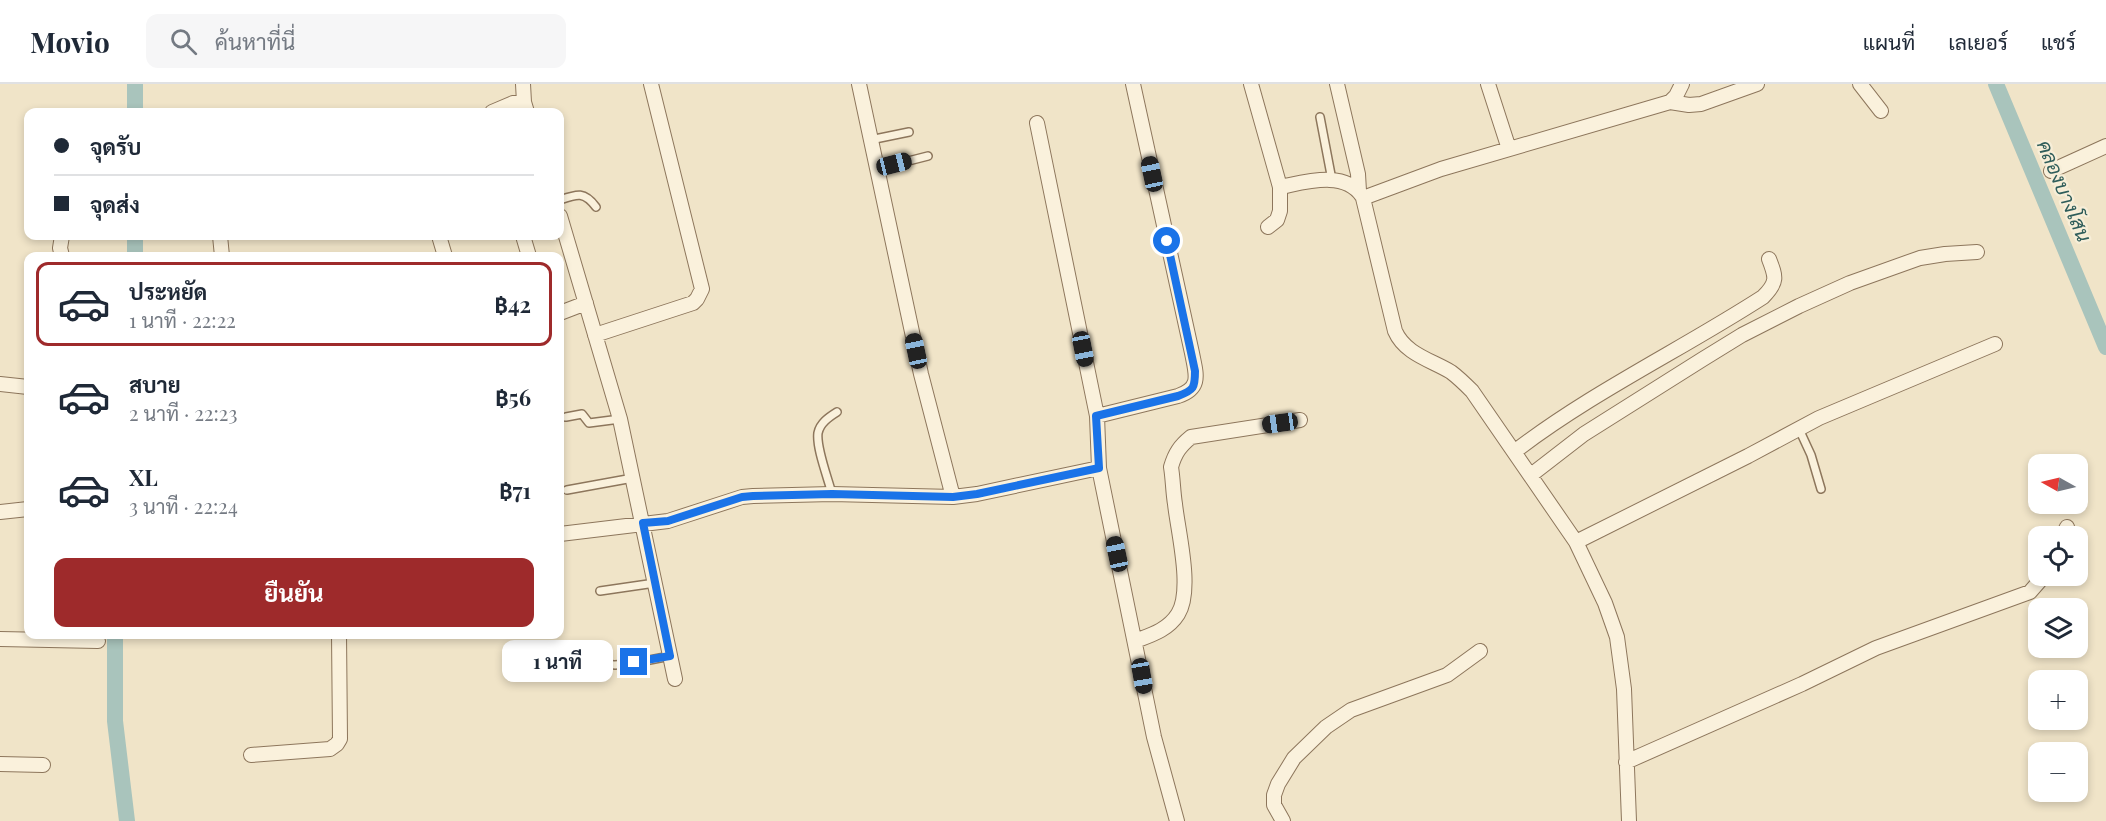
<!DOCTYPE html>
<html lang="th">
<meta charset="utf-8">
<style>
body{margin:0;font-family:"Playfair Display",Sarabun,serif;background:#f6f6f7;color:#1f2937;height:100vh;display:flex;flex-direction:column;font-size:22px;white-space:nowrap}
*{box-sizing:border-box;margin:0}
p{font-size:20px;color:#747a83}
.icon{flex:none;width:33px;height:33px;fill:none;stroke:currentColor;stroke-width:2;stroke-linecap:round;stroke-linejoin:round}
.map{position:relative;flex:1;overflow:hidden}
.drawer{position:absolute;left:24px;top:168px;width:540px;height:387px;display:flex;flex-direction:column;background:#fff;border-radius:12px;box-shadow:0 3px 9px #0003}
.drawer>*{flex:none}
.top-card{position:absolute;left:24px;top:24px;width:540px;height:132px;border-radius:12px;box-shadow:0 3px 9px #0003;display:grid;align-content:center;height:132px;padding:0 30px;background:#fff}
.needle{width:39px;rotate:278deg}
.controls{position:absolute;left:2028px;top:370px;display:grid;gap:12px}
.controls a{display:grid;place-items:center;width:60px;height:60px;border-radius:12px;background:#fff;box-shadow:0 3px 9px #0003;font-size:30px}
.end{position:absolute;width:27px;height:27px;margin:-14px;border:8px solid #1a73e8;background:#fff;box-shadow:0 0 0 3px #fff}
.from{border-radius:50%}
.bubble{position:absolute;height:42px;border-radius:12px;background:#fff;box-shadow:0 3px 9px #0003;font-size:20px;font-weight:700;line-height:42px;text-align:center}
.car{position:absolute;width:18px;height:36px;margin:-18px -9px;border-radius:8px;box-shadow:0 0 4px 2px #0007;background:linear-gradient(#222 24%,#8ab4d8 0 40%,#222 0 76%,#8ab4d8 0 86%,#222 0)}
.top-card b{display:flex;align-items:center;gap:21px;height:57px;font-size:22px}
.top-card b+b{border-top:2px solid #e0e1e3}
.top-card i{width:15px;height:15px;background:#1f2937}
ul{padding:10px 0 0;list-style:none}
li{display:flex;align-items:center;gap:18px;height:84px;margin:0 12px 9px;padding:0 18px;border:3px solid transparent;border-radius:12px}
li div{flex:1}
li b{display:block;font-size:22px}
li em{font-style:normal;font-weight:700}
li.current{border-color:#9e2a2b}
li>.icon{width:54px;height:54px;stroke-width:1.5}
.cta{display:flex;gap:12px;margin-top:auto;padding:12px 30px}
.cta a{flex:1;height:69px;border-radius:12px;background:#9e2a2b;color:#fff;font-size:24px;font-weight:700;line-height:69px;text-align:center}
header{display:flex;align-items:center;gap:36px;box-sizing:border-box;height:84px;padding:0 30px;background:#fff;border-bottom:2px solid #e0e1e3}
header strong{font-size:28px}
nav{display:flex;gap:33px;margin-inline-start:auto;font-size:21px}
.search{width:420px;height:54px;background:#f6f6f7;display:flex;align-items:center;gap:15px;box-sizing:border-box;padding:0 21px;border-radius:12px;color:#747a83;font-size:22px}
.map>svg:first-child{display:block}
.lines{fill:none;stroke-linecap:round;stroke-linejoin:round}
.canal{stroke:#a9c4bc;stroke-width:16}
.lane-casing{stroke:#8d765c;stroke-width:10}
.street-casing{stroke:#8d765c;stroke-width:16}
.lane{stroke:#faf1dc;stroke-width:7}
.street{stroke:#faf1dc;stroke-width:14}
.route{stroke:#1a73e8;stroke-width:8}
.labels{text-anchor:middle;stroke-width:4.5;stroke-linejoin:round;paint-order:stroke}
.water-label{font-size:20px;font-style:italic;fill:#2f5d5a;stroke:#f7eed8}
</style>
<header>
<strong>Movio</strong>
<div class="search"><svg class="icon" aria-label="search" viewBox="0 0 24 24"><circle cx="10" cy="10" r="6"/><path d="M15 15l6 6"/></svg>ค้นหาที่นี่</div>
<nav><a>แผนที่</a><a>เลเยอร์</a><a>แชร์</a></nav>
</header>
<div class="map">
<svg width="2106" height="737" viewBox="0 0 2106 737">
<rect width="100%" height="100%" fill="#f0e4c8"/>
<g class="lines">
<!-- canal -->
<path class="canal" d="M1996,0L2106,263
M135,28V0
M135,172V152
M115,550V637L127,737"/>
<defs>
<path id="lane" d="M1320,33L1332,96
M870,56L909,48
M877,85L928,72
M560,116C577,110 584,107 596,123
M566,333L582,330L589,339L620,335
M1799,345L1811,371L1821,405
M567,406L633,394
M832,410C828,394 816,364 818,349C820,339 829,333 837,328
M600,507L655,499
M596,565C599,571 601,578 608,580C618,584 658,574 670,572"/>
<path id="street" d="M523,0L524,18L527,28
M859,0L921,290L953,413
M1251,0L1280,103V127L1277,136L1268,143
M1337,0L1358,90L1359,107
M1488,0L1509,65
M1860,0L1881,27
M1670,18L1689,21L1701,20L1757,0
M492,28L513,19L524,18
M1037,39L1097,332L1099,384
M2051,87L2106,62
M1280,103C1306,98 1345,86 1362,112
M560,132L620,335L675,595
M62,152L60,164L62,172
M220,152L222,172
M439,152L445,172
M523,152L529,172
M560,229L586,219
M595,251L693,219L697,215L702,205L651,0
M0,300L28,303
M1097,332L1178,312C1202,304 1196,290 1192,269L1133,0
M1514,368C1592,308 1681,266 1763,213C1778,198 1776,193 1769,175
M1531,391L1584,350L1703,275L1742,251L1799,222L1850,199L1920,174L1945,170L1977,168
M0,428L28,425
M560,450L668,437L742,413L753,412L832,410L953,413L977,410L1099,384L1154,653L1177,737
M2062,453L2067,443
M1576,458L1748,372L1819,334L1995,260
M0,555L98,557
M1135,557C1151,551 1168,546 1178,530C1193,506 1178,448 1175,420C1173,408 1173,395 1171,383C1175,369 1180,362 1191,353L1300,336
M251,671L330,665L337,660L340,655L339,550
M1626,678L1802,600L1876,564L2030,508L2044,492
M0,680L43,681
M1283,737L1274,721V711L1278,700L1294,674L1326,643L1351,626L1447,591L1480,567
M1629,737L1624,605L1617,553L1605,519L1576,458L1472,307C1465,300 1459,294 1451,288C1431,276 1405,270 1395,247L1363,114L1441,85L1670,18L1676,12L1682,0"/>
</defs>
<!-- lane casing -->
<use href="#lane" class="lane-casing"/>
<!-- street casing -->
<use href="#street" class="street-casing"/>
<!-- lane -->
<use href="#lane" class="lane"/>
<!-- street -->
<use href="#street" class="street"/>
</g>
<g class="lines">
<!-- route -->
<path class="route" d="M634,578L670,572L643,439L668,437L742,413L753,412L832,410L953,413L977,410L1099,384L1096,332L1178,312C1194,306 1195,304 1195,287L1167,157"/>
</g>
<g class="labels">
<!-- water labels -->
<g class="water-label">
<text transform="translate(2064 107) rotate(67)" y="7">คลองบางโสน</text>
</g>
</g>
</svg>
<div class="controls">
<a><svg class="needle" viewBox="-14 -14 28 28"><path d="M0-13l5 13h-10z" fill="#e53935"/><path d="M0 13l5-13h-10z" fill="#747a83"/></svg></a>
<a><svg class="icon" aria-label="locate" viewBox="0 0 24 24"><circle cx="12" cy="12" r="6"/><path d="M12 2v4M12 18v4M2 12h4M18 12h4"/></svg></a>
<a><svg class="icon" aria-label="layers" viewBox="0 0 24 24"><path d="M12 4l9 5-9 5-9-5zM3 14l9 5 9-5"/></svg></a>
<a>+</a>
<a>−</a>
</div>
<i class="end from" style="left:1167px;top:157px"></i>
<i class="end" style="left:634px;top:578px"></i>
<div class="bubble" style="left:502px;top:556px;width:111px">1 นาที</div>
<i class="car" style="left:894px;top:80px;rotate:76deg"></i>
<i class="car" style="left:1152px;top:90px;rotate:348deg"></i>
<i class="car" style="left:1083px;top:265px;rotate:169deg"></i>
<i class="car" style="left:916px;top:267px;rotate:348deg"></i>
<i class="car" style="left:1280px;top:339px;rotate:262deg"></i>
<i class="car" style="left:1117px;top:470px;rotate:348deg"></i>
<i class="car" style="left:1142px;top:592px;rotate:170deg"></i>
<div class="top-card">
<b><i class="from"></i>จุดรับ</b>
<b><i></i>จุดส่ง</b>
</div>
<section class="drawer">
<ul>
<li class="current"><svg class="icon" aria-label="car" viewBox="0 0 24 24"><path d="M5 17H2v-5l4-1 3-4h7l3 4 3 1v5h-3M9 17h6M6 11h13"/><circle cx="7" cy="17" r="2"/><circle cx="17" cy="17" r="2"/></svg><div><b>ประหยัด</b><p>1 นาที · 22:22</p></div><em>฿42</em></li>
<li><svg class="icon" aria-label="car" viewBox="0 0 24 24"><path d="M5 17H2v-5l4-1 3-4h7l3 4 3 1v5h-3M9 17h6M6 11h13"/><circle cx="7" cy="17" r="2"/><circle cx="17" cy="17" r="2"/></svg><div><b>สบาย</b><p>2 นาที · 22:23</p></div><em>฿56</em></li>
<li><svg class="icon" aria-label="car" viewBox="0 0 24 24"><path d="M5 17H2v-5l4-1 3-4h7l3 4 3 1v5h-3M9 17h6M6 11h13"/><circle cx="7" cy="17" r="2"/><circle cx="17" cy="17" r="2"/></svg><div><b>XL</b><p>3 นาที · 22:24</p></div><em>฿71</em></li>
</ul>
<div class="cta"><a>ยืนยัน</a></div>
</section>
</div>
